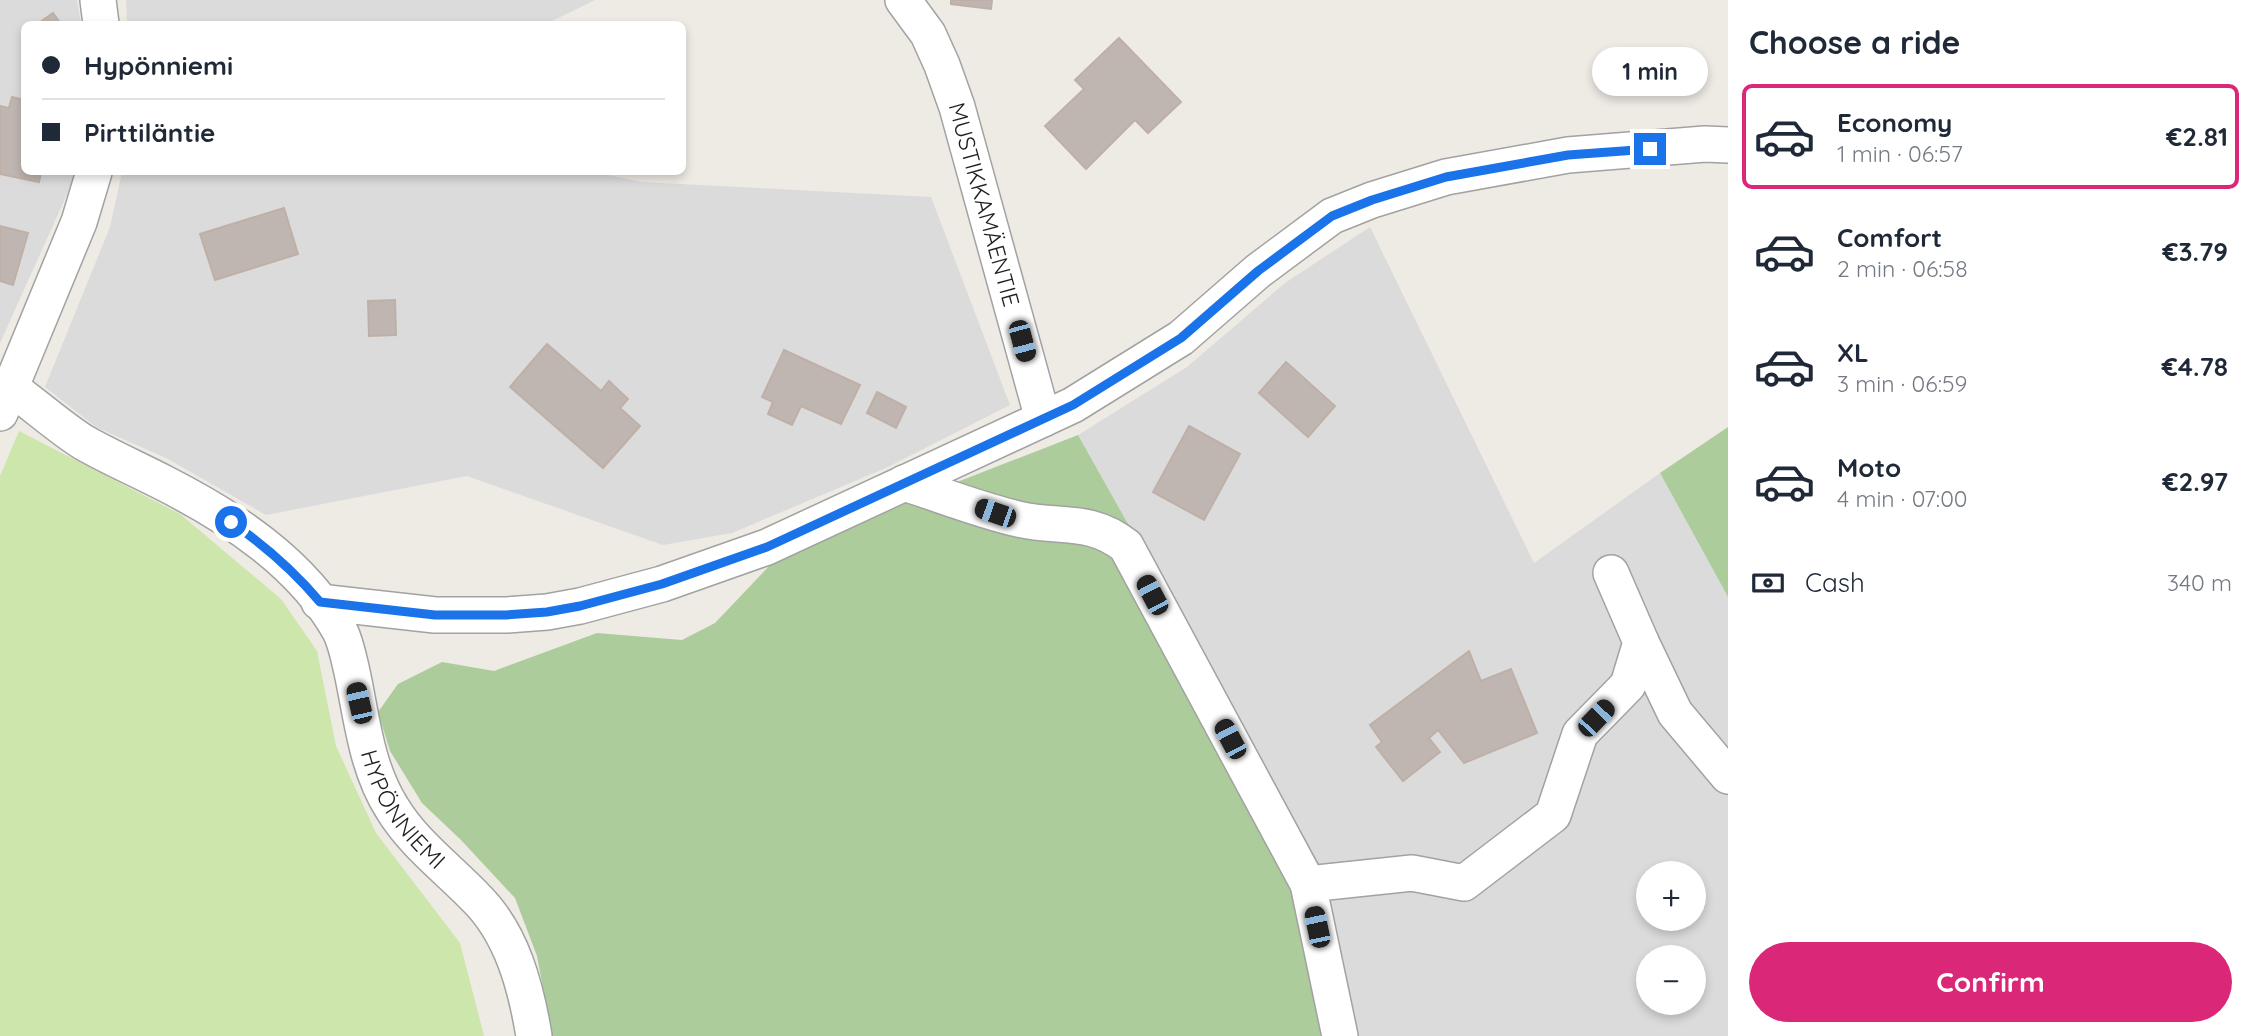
<!DOCTYPE html>
<meta charset="utf-8">
<style>
body{margin:0;font-family:Quicksand,sans-serif;background:#f2f2f3;color:#1f2937;height:100vh;display:flex;flex-direction:column;font-size:26px;white-space:nowrap}
*{box-sizing:border-box;margin:0}
p{font-size:23px;color:#747a83}
.icon{flex:none;width:38px;height:38px;fill:none;stroke:currentColor;stroke-width:2;stroke-linecap:round;stroke-linejoin:round}
.map{position:relative;flex:1;overflow:hidden}
.panel{display:flex;flex-direction:column;background:#fff;width:525px}
.panel>*{flex:none}
.top-card{position:absolute;left:21px;top:21px;width:665px;height:154px;border-radius:10px;box-shadow:0 4px 10px #0003;display:grid;align-content:center;height:154px;padding:0 21px;background:#fff}
.tools{position:absolute;left:1636px;top:861px;display:grid;gap:14px}
.tools a{display:grid;place-items:center;width:70px;height:70px;border-radius:50%;background:#fff;box-shadow:0 4px 10px #0003;font-size:35px}
.end{position:absolute;width:32px;height:32px;margin:-16px;border:9px solid #1a73e8;background:#fff;box-shadow:0 0 0 4px #fff}
.from{border-radius:50%}
.bubble{position:absolute;height:49px;border-radius:24px;background:#fff;box-shadow:0 4px 10px #0003;font-size:23px;font-weight:800;line-height:49px;text-align:center}
.car{position:absolute;width:21px;height:42px;margin:-21px -10px;border-radius:9px;box-shadow:0 0 5px 2px #0007;background:linear-gradient(#222 24%,#8ab4d8 0 40%,#222 0 76%,#8ab4d8 0 86%,#222 0)}
.top-card b{display:flex;align-items:center;gap:24px;height:66px;font-size:26px}
.top-card b+b{border-top:2px solid #e0e1e3}
.top-card i{width:18px;height:18px;background:#1f2937}
ul{padding:0;list-style:none}
li{display:flex;align-items:center;gap:21px;height:105px;margin:0 14px 10px;padding:0 7px;border:4px solid transparent;border-radius:10px}
li div{flex:1}
li b{display:block;font-size:26px}
li em{font-style:normal;font-weight:800}
li.current{border-color:#db2777}
li>.icon{width:63px;height:63px;stroke-width:1.5}
h2{padding:0 21px;font-size:32px;line-height:84px}
.pay{display:flex;align-items:center;gap:18px;height:77px;padding:0 21px;font-size:26px}
.pay p{margin-inline-start:auto}
.cta{display:flex;gap:14px;margin-top:auto;padding:14px 21px}
.cta a{flex:1;height:80px;border-radius:42px;background:#db2777;color:#fff;font-size:28px;font-weight:800;line-height:80px;text-align:center}
main{display:flex;flex:1;min-height:0}
.map>svg:first-child{display:block}
.residential{fill:#dcdbdb;fill-rule:evenodd}
.grass{fill:#cce6ac}
.forest{fill:#accc9b}
.building{fill:#bfb6b1;stroke:#bfb0a7;stroke-width:2}
.lines{fill:none;stroke-linecap:round;stroke-linejoin:round}
.minor-casing{stroke:#a2a2a2;stroke-width:38}
.minor{stroke:#fff;stroke-width:35}
.route{stroke:#1a73e8;stroke-width:9}
.labels{text-anchor:middle;stroke-width:5;stroke-linejoin:round;paint-order:stroke}
.street-label{font-size:23px;fill:#1e1e1e;stroke:#fff}
</style>
<main>
<div class="map">
<svg width="1728" height="1036" viewBox="0 0 1728 1036">
<rect width="100%" height="100%" fill="#eeeae4"/>
<!-- residential -->
<path class="residential" d="M0,0H77L81,24H24V172H77L0,343Z
M126,0H595L546,24H127Z
M122,172H593L642,182L931,197L1010,405L888,467L732,533L663,545L467,476L266,515L168,459L96,427L45,387L110,227Z
M1370,227L1534,563L1660,473L1728,597V1036H1328L1322,869L1078,435L1187,367L1285,283ZM1648,873H1694V919H1648ZM1648,957H1694V1003H1648Z"/>
<!-- grass -->
<path class="grass" d="M19,431L180,514L281,599L317,651L336,746L376,833L460,943L484,1036H0V476Z"/>
<!-- forest -->
<path class="forest" d="M1728,427V597L1660,473Z
M1078,435L1322,869L1328,1036H552L537,956L515,898L461,840L422,803L390,751L378,712L398,684L442,662L494,671L597,633L682,640L715,623L772,563L906,502Z"/>
<!-- building -->
<path class="building" d="M951,0H992L991,9L951,4Z
M53,13L61,24H39V23Z
M1119,38L1181,102L1148,133L1135,120L1086,169L1045,126L1084,89L1075,80Z
M12,97L24,100V172H41L39,182L0,174V106L9,108Z
M284,208L298,254L215,280L200,234Z
M0,226L28,233L13,285L0,281Z
M395,300L396,335L369,336L368,301Z
M547,344L601,391L609,381L628,399L620,408L640,426L603,468L510,387Z
M784,350L860,385L841,424L801,406L792,425L768,414L773,402L762,397Z
M1286,362L1335,406L1308,437L1259,393Z
M877,392L906,407L896,428L867,413Z
M1189,426L1240,454L1204,520L1153,492Z
M1469,651L1481,681L1511,669L1537,733L1464,763L1438,730L1429,738L1440,752L1403,781L1376,747L1382,742L1370,725Z"/>
<g class="lines">
<defs>
<g id="minor">
<path d="M98,0L101,24"/>
<path id="s1" d="M903,0L928,34L942,65L957,107L1043,419"/>
<path id="s2" d="M11,388C35,405 58,426 83,442C109,457 137,469 164,483C231,517 302,563 340,631C346,643 349,659 352,672C362,718 366,767 392,808C413,843 447,868 475,897C512,933 526,987 534,1036"/>
<path d="M0,413L79,222L94,172"/>
<path d="M904,483C942,495 979,510 1018,519C1059,529 1089,517 1126,546L1308,884L1340,1036"/>
<path d="M319,602L435,615H506L547,612L580,606L662,584L767,547L1073,405L1181,338L1258,271L1332,216L1372,200L1446,177L1568,155L1705,144L1728,145"/>
<path d="M1641,642L1675,713L1728,776"/>
<path d="M1308,884L1412,873L1464,883L1553,815L1580,734L1628,685L1641,642L1611,573"/>
</g>
</defs>
<!-- minor casing -->
<use href="#minor" class="minor-casing"/>
<!-- minor -->
<use href="#minor" class="minor"/>
</g>
<g class="lines">
<!-- route -->
<path class="route" d="M231,522C264,545 294,571 320,602L435,615H506L547,612L580,606L662,584L767,547L1073,405L1181,338L1258,271L1332,216L1372,200L1446,177L1568,155L1650,149"/>
</g>
<g class="labels">
<!-- street labels -->
<g class="street-label">
<text dy="8" stroke="none"><textPath href="#s1" startOffset="222">MUSTIKKAMÄENTIE</textPath></text>
<text dy="8" stroke="none"><textPath href="#s2" startOffset="606">HYPÖNNIEMI</textPath></text>
</g>
</g>
</svg>
<div class="tools">
<a>+</a>
<a>−</a>
</div>
<i class="end from" style="left:231px;top:522px"></i>
<i class="end" style="left:1650px;top:149px"></i>
<div class="bubble" style="left:1592px;top:47px;width:116px">1 min</div>
<i class="car" style="left:1022px;top:341px;rotate:165deg"></i>
<i class="car" style="left:995px;top:513px;rotate:289deg"></i>
<i class="car" style="left:1152px;top:595px;rotate:332deg"></i>
<i class="car" style="left:359px;top:703px;rotate:347deg"></i>
<i class="car" style="left:1596px;top:718px;rotate:44deg"></i>
<i class="car" style="left:1230px;top:739px;rotate:332deg"></i>
<i class="car" style="left:1317px;top:927px;rotate:348deg"></i>
<div class="top-card">
<b><i class="from"></i>Hypönniemi</b>
<b><i></i>Pirttiläntie</b>
</div>
</div>
<section class="panel">
<h2>Choose a ride</h2>
<ul>
<li class="current"><svg class="icon" aria-label="car" viewBox="0 0 24 24"><path d="M5 17H2v-5l4-1 3-4h7l3 4 3 1v5h-3M9 17h6M6 11h13"/><circle cx="7" cy="17" r="2"/><circle cx="17" cy="17" r="2"/></svg><div><b>Economy</b><p>1 min · 06:57</p></div><em>€2.81</em></li>
<li><svg class="icon" aria-label="car" viewBox="0 0 24 24"><path d="M5 17H2v-5l4-1 3-4h7l3 4 3 1v5h-3M9 17h6M6 11h13"/><circle cx="7" cy="17" r="2"/><circle cx="17" cy="17" r="2"/></svg><div><b>Comfort</b><p>2 min · 06:58</p></div><em>€3.79</em></li>
<li><svg class="icon" aria-label="car" viewBox="0 0 24 24"><path d="M5 17H2v-5l4-1 3-4h7l3 4 3 1v5h-3M9 17h6M6 11h13"/><circle cx="7" cy="17" r="2"/><circle cx="17" cy="17" r="2"/></svg><div><b>XL</b><p>3 min · 06:59</p></div><em>€4.78</em></li>
<li><svg class="icon" aria-label="car" viewBox="0 0 24 24"><path d="M5 17H2v-5l4-1 3-4h7l3 4 3 1v5h-3M9 17h6M6 11h13"/><circle cx="7" cy="17" r="2"/><circle cx="17" cy="17" r="2"/></svg><div><b>Moto</b><p>4 min · 07:00</p></div><em>€2.97</em></li>
</ul>
<div class="pay"><svg class="icon" aria-label="cash" viewBox="0 0 24 24"><path d="M3 7h18v10H3z"/><circle cx="12" cy="12" r="2"/></svg>Cash<p>340 m</p></div>
<div class="cta"><a>Confirm</a></div>
</section>
</main>
